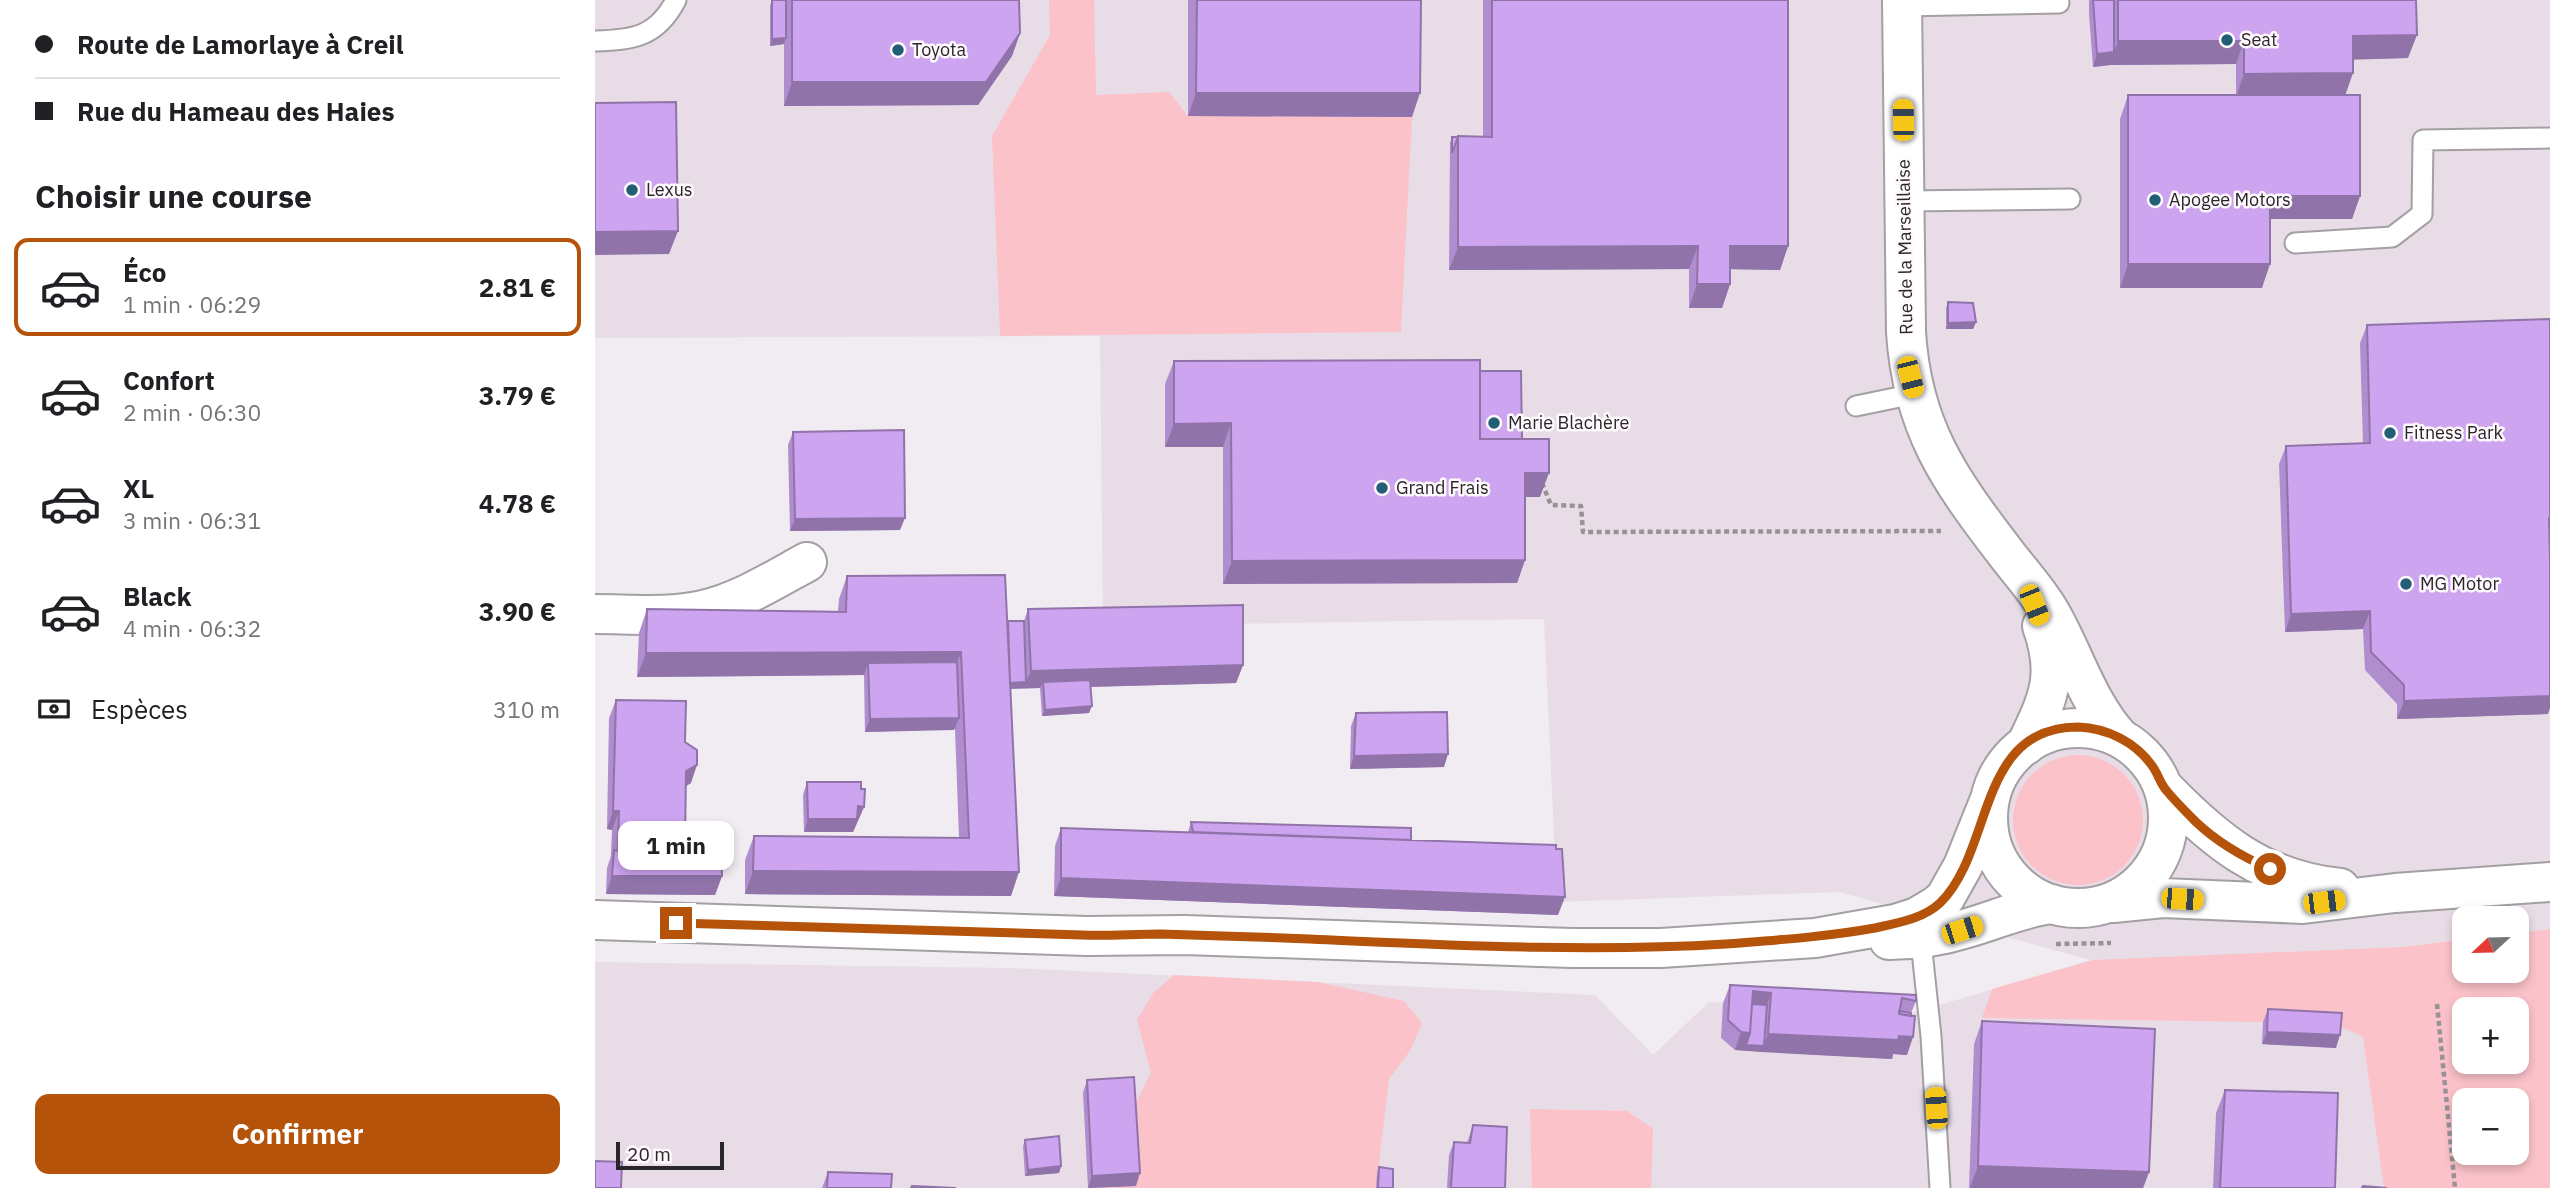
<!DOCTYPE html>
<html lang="fr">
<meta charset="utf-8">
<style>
body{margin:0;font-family:"IBM Plex Sans",sans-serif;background:#f6f6f6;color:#202124;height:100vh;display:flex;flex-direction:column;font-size:26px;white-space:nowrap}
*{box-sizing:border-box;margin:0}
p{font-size:23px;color:#757577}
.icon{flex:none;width:38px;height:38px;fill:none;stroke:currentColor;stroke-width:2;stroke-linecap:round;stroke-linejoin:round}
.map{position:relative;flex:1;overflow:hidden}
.details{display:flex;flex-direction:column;background:#fff;width:595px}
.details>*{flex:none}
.top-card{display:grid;align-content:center;height:154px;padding:0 35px;background:#fff}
.needle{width:46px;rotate:248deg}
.controls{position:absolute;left:1857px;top:906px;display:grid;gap:14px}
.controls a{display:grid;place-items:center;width:77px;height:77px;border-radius:14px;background:#fff;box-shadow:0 4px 10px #0003;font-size:35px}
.scale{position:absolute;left:21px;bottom:18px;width:108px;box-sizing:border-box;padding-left:7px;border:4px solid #282627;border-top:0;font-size:19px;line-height:24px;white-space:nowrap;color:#282627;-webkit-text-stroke:5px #fff9fe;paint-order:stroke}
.end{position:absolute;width:32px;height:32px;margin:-16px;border:9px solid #b45309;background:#fff;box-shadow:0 0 0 4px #fff}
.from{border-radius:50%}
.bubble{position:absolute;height:49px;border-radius:14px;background:#fff;box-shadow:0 4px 10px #0003;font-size:23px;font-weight:700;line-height:49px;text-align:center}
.car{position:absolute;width:21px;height:42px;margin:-21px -10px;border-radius:9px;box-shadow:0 0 5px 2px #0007;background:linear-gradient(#f5c518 24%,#345 0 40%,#f5c518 0 76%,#345 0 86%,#f5c518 0)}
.top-card b{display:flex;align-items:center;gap:24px;height:66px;font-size:26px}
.top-card b+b{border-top:2px solid #e0e0e0}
.top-card i{width:18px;height:18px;background:#202124}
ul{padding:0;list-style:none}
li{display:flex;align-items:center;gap:21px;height:98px;margin:0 14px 10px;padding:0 21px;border:4px solid transparent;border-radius:14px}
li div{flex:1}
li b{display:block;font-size:26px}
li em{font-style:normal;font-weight:700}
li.current{border-color:#b45309}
li>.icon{width:63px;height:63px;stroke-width:1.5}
h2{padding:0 35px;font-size:32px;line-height:84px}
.pay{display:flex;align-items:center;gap:18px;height:77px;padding:0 35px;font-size:26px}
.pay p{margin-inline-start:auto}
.button{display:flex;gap:14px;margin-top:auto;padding:14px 35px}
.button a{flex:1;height:80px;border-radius:14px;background:#b45309;color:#fff;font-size:28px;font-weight:700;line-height:80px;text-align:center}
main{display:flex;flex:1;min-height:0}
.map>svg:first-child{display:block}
.built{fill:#e8dde7}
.green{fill:#fbc2c9;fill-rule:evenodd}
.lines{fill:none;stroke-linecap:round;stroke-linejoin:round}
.service-casing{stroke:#a39fa3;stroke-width:23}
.minor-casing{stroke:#a39fa3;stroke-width:42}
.tertiary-casing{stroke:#a39fa3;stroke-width:42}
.path{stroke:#969295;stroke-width:4.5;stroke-dasharray:5 3.5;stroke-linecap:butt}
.service{stroke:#fff;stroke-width:19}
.minor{stroke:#fff;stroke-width:38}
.tertiary{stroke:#fff;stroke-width:38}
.wall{fill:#b08dce}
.shaded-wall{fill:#9073a8}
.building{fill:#cda4f0;stroke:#9073a8;stroke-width:2}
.route{stroke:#b45309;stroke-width:9}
.poi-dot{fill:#225f76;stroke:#fff9fe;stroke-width:2.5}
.labels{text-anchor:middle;stroke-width:5;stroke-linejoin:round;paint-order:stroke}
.poi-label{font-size:18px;fill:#282627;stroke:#fff9fe;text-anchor:start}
.street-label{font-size:18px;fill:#282627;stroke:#fff9fe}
</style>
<main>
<section class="details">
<div class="top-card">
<b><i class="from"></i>Route de Lamorlaye à Creil</b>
<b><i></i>Rue du Hameau des Haies</b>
</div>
<h2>Choisir une course</h2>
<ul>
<li class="current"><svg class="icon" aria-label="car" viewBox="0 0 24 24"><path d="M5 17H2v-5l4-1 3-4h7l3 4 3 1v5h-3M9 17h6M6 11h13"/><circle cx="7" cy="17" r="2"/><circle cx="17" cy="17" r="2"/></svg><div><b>Éco</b><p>1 min · 06:29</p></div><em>2.81 €</em></li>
<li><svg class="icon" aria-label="car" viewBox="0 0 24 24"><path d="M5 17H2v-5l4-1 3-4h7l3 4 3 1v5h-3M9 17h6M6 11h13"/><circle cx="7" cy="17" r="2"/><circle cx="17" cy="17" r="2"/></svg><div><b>Confort</b><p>2 min · 06:30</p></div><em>3.79 €</em></li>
<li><svg class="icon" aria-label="car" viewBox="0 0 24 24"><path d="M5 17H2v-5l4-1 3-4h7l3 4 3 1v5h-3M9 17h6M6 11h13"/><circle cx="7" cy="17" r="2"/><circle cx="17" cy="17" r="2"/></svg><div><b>XL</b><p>3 min · 06:31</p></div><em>4.78 €</em></li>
<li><svg class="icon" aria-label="car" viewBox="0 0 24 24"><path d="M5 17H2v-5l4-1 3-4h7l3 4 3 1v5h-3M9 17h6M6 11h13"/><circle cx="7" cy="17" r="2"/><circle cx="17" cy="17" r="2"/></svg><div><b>Black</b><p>4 min · 06:32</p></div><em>3.90 €</em></li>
</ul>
<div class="pay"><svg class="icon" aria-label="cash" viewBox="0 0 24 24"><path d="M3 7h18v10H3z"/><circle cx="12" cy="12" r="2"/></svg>Espèces<p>310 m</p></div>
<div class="button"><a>Confirmer</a></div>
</section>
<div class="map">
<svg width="1955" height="1188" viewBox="0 0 1955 1188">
<rect width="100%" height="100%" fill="#f1ecf1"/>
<!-- built -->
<path class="built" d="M0,0H1955V929L1922,933V919H1869V939L1808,947L1824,1188H0V962L418,968L1000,995L1058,1055L1114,1002L1314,1014L1496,960L1244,892L962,902L949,619L508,626L505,336L0,338Z"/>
<!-- green -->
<path class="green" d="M454,0H499L501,95L574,92L593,116L817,117L806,332L405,336L397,136L455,35Z
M1418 820a65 65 0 1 1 130 0a65 65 0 1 1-130 0Z
M1955,929V1188H1789L1768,1037L1742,1025L1668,1022L1387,1018L1397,989L1498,960L1808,947L1869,939V971H1922V933ZM1869,1010H1922V1062H1869ZM1869,1101H1922V1153H1869Z
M579,975L723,982L809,1001L827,1023L815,1051L794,1079L781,1188H502L541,1186L536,1112L556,1073L542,1020L558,993Z
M935,1109L1032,1111L1058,1128L1056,1188H937Z"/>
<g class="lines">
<defs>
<path id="service" d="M1307,6L1464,3
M0,41C38,40 62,37 81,0
M1310,201L1475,199
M1700,243L1797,237L1827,214L1828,140L1955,138
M1261,406L1319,394
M1325,932L1336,1036L1345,1188"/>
<path id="minor" d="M1307,0L1311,332C1317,427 1354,479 1410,552C1425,572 1442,590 1455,612C1479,653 1492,702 1525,738
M0,614C35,614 74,618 108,610C146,601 179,580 212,562
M1431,745C1453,699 1465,676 1447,626"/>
<path id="tertiary" d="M1393 818a90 90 0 1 1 180 0a90 90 0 1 1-180 0Z
M1568,787C1620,841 1667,880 1745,888
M1518,903L1568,898L1708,904L1800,893L1955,882
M0,920L492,936L590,935L977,948H1066L1220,938L1300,924L1322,917L1342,905L1350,898L1368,866L1395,799
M1294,940C1319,940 1344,937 1369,929C1399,921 1425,908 1457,904"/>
</defs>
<!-- service casing -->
<use href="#service" class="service-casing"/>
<!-- minor casing -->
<use href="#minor" class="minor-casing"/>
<!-- tertiary casing -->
<use href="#tertiary" class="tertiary-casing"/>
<!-- path -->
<path class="path" d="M947,483L956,505L986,506L988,532L1346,531
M1461,944L1516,943
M1842,1004L1860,1188"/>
<!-- service -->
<use href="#service" class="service"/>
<!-- minor -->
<use href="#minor" class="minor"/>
<!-- tertiary -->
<use href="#tertiary" class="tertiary"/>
</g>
<!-- wall -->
<path class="wall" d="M177,0H424L425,33L417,56L383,105L189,106V44L175,46V6Z
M593,0H826L817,117L593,116Z
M888,0H1193V246L1185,270L1135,269V284L1127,308H1094V269L854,270L855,143L857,137H888Z
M1494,0H1821L1813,58L1758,59L1750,95L1765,196L1757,219H1675L1667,288H1525V119L1533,95H1641V64L1515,65L1498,67L1494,14Z
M1353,302L1381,322L1378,329H1351V308Z
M1772,325L1954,536L1953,714L1802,719V704L1770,670L1768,629L1690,632L1684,464L1691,446L1768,444L1765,343Z
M579,361L885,371L927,439L945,497H930V560L922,583L628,584V447H570V384Z
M198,432L305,530L195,531L193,445Z
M252,576L413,621H429L433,609L648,665L641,683L496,687L494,713L447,716L445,688L416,689V896L150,894V860L159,836L364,838L360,729L270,732L269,675L42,677L44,633L52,609L243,611L244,599Z
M21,700L90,742L96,783L91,786L90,843L127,876L120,895L11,894L12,868L16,856L17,830L12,829L14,718Z
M761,713L849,767L755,769L756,726Z
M212,782L266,789L269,807L258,832H209L208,795Z
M596,822L816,840L963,915L459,896L460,846L466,828L593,832Z
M1135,985L1321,995V1001L1316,1013L1312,1055L1298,1054L1297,1059L1140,1050L1126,1038L1128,1003Z
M1673,1009L1741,1048L1667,1044L1668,1022Z
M1387,1021L1554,1172L1548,1188H1374L1379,1044Z
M492,1080L541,1186L493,1188L488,1093Z
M1630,1090L1740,1188H1613H1618L1621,1113Z
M878,1125L910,1188H852L854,1155L859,1142L872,1143Z
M430,1140L466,1166L464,1173L430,1176L428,1146Z
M784,1167L798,1188H781L782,1173Z
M233,1172L296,1188H227Z"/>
<!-- shaded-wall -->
<path class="shaded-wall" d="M425,33L417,56L383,105L189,106L197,82Z
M1822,35L1813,58L1749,60L1758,36Z
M191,38L189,44L175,46L177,39Z
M1523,41H1649L1641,64L1515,65L1498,67L1502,54L1519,52Z
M1758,73L1750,96L1641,97L1649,74Z
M601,93H825L817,117L593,116Z
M1675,196H1765L1757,219H1667Z
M83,231L74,254L0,255V232Z
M1103,246L1094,269L854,270L863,247Z
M1135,246H1193L1185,270L1127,269Z
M1533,264H1675L1667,288H1525Z
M1102,284H1135L1127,308H1094Z
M1381,322L1378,329H1351L1353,323Z
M636,423L628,447H570L579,424Z
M930,473H954L945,497H921Z
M310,518L305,530L195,531L200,519Z
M930,560L922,583L628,584L637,561Z
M1775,611L1768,629L1690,632L1696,614Z
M366,652L357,675L273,663L269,675L42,677L51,653Z
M648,665L641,683L448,688V682L445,688L406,689L409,683L431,682L436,671Z
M1955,696V708L1953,714L1802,719L1809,701Z
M497,706L494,713L447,716L450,710Z
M364,718L359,730L270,732L275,719Z
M853,754L849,767L755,769L759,756Z
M102,765L96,783L84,790L91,771Z
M263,806L269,807L258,832H209L213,819Z
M18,811H24L17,830L12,829Z
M158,871L424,872L416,896L150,894Z
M17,876H127L120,895L11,894Z
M466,878L970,897L963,915L459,896Z
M1158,991L1176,993L1170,1011L1153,1010Z
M1146,1032L1155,1033L1169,1046L1166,1052L1140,1050Z
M1672,1032L1745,1035L1741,1048L1667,1044Z
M1173,1034L1304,1036L1318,1037L1312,1055L1298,1054L1297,1059L1166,1052Z
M466,1166L464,1173L430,1176L433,1170Z
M1383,1166L1554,1172L1548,1188H1375Z
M545,1173L541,1186L493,1188L497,1176Z"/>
<!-- building -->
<path class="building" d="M177,0H191V38L177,39Z
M197,0H424L425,33L391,82H197Z
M602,0H826L825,93H601Z
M897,0H1193V246H1135V284H1102L1103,246L863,247V136L897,137Z
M1498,0H1519V52L1502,54Z
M1523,0H1821L1822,35L1758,36V73L1649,74V41H1523Z
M1533,95H1765V196H1675V264H1533Z
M81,102L83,231L0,232V103Z
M857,137H863L857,153Z
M1353,302L1378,303L1381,322L1353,323Z
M1955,319V518H1954L1955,559V696L1809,701V685L1776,652L1775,611L1696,614L1691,446L1775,443L1772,325Z
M885,360V439H954V473H930V560L637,561L636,423L579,424V361Z
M885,371H926L927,439H885Z
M309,430L310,518L200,519L198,432Z
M410,575L424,872L158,871L159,836L374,838L366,652L51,653L52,609L251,612L252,576Z
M648,605V665L436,671L433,609Z
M413,621H429L431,682L415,683Z
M362,662L364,718L275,719L273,663Z
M495,680L497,706L450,710L448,682Z
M21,700L91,701L90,742L102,750V765L91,771L90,843L126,844L127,876H17L19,850L23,851L24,811H18Z
M852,712L853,754L759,756L761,713Z
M212,782H266V789H270L269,807L263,806L262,819H213Z
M596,822L816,828V840L598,832Z
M466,828L961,845V849H967L970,897L466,878Z
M1135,985L1321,995V1001L1307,998L1304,1014L1320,1016L1318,1037L1304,1036L1303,1040L1173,1034L1176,993L1158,991L1155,1033L1146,1032L1133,1020Z
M1157,1004L1172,1005L1169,1046L1151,1045L1155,1033Z
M1673,1009L1747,1013L1745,1035L1672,1032Z
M1304,1011L1316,1013V1016L1304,1014Z
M1387,1021L1560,1029L1554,1172L1383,1166Z
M539,1077L545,1173L497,1176L492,1080Z
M1630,1090L1743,1093L1740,1188H1625Z
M878,1125L912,1127L910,1188H856L859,1142L875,1143Z
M464,1136L466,1166L433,1170L430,1140Z
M0,1161L27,1162L26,1188H0Z
M784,1167L798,1169V1188H783Z
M233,1172L297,1174L296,1188H232Z
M317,1186L361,1188H316Z
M1768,1186L1792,1188H1767Z"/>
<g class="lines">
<!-- route -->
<path class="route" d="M81,923C216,927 351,932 487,935C513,936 539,934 566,934C607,935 648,937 689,938C836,944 984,953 1131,944C1181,940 1230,937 1280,928C1302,923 1328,919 1345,903C1399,851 1381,727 1483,727C1512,728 1541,742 1558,767C1563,774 1565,783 1571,790C1580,801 1591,812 1601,822C1623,843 1648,857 1675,869"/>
</g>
<!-- markers -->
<g class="poi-dot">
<circle cx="1632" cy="40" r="7"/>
<circle cx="303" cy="50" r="7"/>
<circle cx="37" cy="190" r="7"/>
<circle cx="1560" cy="200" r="7"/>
<circle cx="899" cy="423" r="7"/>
<circle cx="1795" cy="433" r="7"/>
<circle cx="787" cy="488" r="7"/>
<circle cx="1811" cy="584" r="7"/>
</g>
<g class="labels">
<!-- poi labels -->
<g class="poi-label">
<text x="1646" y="46">Seat</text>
<text x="317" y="56">Toyota</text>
<text x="51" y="196">Lexus</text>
<text x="1574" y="206">Apogee Motors</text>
<text x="913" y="429">Marie Blachère</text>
<text x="1809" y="439">Fitness Park</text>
<text x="801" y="494">Grand Frais</text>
<text x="1825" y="590">MG Motor</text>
</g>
<!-- street labels -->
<g class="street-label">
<text transform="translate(1310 247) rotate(-91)" y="6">Rue de la Marseillaise</text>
</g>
</g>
</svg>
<div class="controls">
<a><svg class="needle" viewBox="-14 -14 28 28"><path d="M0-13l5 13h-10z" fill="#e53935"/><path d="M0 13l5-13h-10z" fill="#757577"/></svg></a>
<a>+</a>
<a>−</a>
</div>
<div class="scale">20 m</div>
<i class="end from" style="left:1675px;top:869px"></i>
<i class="end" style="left:81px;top:923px"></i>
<div class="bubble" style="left:23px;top:821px;width:116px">1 min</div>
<i class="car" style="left:1308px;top:120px;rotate:359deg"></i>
<i class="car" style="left:1315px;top:377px;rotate:166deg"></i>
<i class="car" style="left:1439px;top:605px;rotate:158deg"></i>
<i class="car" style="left:1587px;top:899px;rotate:94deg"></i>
<i class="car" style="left:1729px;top:902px;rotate:83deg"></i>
<i class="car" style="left:1367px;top:930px;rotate:72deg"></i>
<i class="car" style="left:1341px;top:1108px;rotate:356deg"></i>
</div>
</main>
